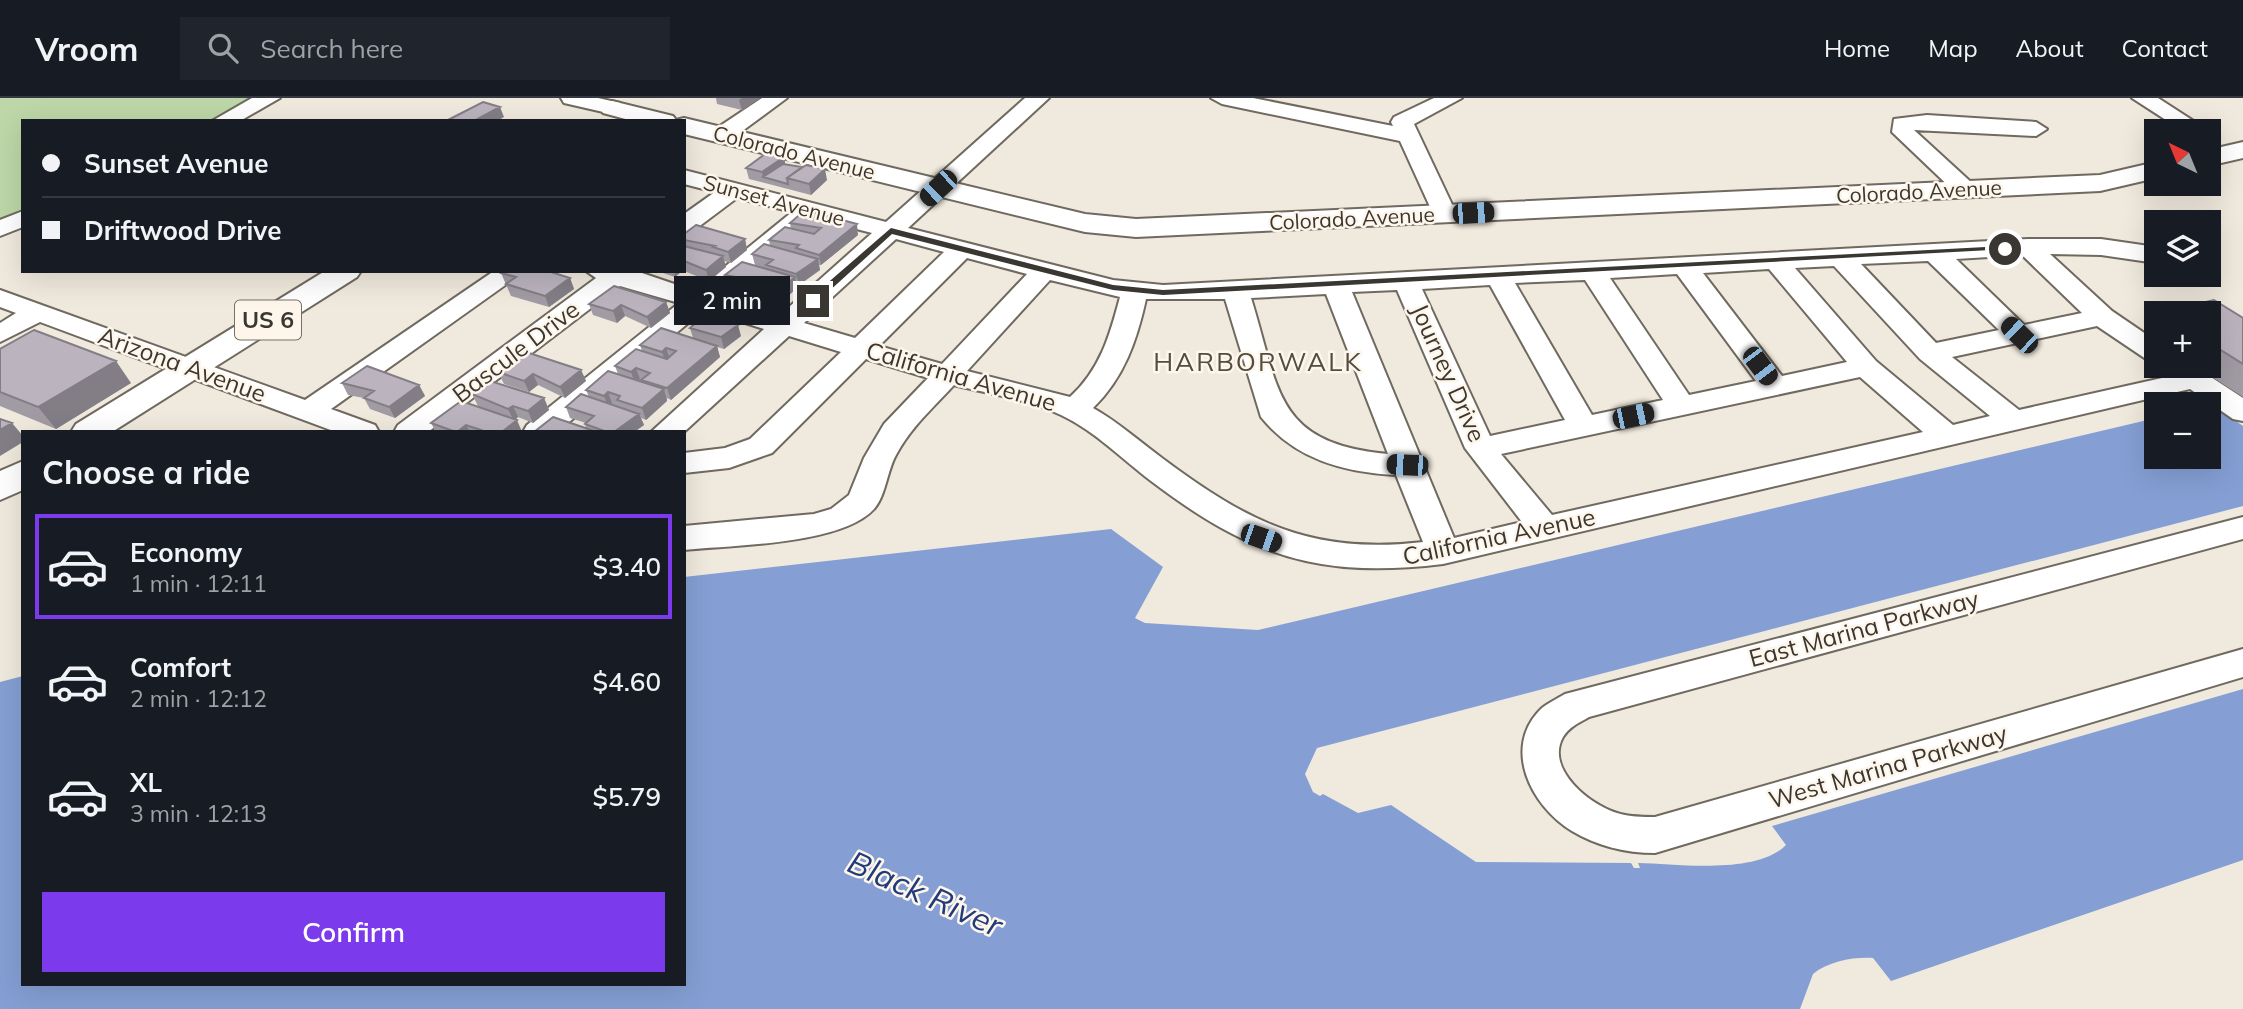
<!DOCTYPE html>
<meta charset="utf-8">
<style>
body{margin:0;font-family:Mulish,sans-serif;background:#20242c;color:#f1f3f6;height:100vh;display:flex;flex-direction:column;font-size:26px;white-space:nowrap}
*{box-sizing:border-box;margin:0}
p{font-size:23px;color:#9ea1a6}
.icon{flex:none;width:38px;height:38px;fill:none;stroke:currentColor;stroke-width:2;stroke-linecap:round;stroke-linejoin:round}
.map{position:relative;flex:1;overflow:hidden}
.drawer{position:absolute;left:21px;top:332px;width:665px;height:556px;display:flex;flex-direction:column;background:#171b24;border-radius:0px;box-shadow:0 7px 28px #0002}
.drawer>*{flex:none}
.top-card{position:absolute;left:21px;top:21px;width:665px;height:154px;border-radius:0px;box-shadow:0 7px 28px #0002;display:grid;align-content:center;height:154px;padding:0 21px;background:#171b24}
.needle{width:46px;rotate:317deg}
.tools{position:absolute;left:2144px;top:21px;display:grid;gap:14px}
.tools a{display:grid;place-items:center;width:77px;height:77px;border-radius:0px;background:#171b24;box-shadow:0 7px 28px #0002;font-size:35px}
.end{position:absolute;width:32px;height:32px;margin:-16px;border:9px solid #3a3732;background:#fff;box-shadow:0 0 0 4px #fff}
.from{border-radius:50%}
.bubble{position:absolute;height:49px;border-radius:0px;background:#171b24;box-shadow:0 7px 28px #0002;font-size:23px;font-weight:600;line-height:49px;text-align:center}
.car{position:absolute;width:21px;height:42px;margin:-21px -10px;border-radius:9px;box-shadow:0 0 5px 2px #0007;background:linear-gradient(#222 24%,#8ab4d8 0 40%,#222 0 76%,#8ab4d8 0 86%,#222 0)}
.top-card b{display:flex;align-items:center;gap:24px;height:66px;font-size:26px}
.top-card b+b{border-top:2px solid #363941}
.top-card i{width:18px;height:18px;background:#f1f3f6}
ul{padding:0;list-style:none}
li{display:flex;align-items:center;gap:21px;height:105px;margin:0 14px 10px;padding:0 7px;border:4px solid transparent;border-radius:0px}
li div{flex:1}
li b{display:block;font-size:26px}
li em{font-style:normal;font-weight:600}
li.on{border-color:#7c3aed}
li>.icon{width:63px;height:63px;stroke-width:1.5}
h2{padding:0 21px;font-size:32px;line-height:84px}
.button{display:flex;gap:14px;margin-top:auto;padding:14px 21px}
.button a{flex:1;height:80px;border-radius:0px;background:#7c3aed;color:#fff;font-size:28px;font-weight:600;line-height:80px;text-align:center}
header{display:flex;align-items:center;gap:42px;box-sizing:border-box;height:98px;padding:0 35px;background:#171b24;border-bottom:2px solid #363941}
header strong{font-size:33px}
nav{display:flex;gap:38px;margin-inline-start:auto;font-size:24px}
.search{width:490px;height:63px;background:#20242c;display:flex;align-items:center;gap:18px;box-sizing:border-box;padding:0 24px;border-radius:0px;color:#9ea1a6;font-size:26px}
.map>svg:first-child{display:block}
.green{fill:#bdd7a8}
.water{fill:#859fd4}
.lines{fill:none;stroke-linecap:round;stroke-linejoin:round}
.minor-casing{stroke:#70695f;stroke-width:4}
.major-casing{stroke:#70695f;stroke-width:4}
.minor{fill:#fff;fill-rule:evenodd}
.major{fill:#fff;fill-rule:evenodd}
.wall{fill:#a19ba4}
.shaded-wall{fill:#837e86}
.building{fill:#bbb4bf;stroke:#837e86;stroke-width:2}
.route{fill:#3a3732}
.labels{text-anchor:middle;stroke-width:5;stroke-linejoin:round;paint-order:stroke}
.far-street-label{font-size:21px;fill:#3a3732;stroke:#fef6ea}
.shield{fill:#fef6ea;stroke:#757069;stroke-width:2}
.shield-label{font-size:23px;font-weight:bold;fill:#3a3732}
.street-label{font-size:24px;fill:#3a3732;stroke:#fef6ea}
.neighbourhood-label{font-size:26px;letter-spacing:2px;fill:#534c43;stroke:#fef6ea}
.near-water-label{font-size:32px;font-style:italic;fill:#203b7b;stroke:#fef6ea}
</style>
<header>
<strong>Vroom</strong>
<div class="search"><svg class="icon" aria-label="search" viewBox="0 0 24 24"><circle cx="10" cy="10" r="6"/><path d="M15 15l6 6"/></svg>Search here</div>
<nav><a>Home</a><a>Map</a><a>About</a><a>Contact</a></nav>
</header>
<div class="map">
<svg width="2243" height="911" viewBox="0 0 2243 911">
<rect width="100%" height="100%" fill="#f0e9dd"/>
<!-- green -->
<path class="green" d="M0,0H260L212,23H23V114L0,125Z"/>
<!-- water -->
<path class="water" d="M2212,306L2243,328V408L1317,650L1305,676L1313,694L1320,698L1323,696L1358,715L1391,707L1476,764L1631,765L1634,770H1640L1638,765C1679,766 1756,777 1786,747L1772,728L2243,591V762L1891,883L1873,860C1853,859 1829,863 1813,876L1800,911H0V584L23,578V887H684V479L1111,431L1163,469L1135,520L1145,525L1258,532L2156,320V359H2208L2209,307Z"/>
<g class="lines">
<defs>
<path id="minor" d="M252,0H280L240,23H212Z
M561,0H598L620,5L623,10L612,16L564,5Z
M762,0H787L730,42H714L711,37L714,32Z
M1025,0H1049L908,130L1113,182L1163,187L2028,141H2101L2156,149V165L2101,157L2050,156L2112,213L2156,243V263L2146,261L2097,228L1952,259L2019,312L2171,278L2164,268H2194L2243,300V323L2233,321L2190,291L1443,466C1319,481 1250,458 1151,383C1122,361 1095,333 1061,317C1028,301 989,296 954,287C933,310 910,330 896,357C887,373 886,397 874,411C841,447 732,447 684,452V428L814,416L831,411L849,397L864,360L884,326L928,280L866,261L772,355L729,370L684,375V355L725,350L750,341L841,254L789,238L684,334H651L764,231L704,212L557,334H523L527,327L679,205L620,188L428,334H394L398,327L596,180L586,173H636L695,193L792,114L737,100L693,133L684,135V116L715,94L684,86V72L886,124ZM814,120L872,135L779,218L719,200ZM896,141L944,154L855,240L804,225ZM2022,157L2082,215L2024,227L1956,161ZM967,160L1027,176L942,266L879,248ZM1928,163L1999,232L1936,245L1861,166ZM1834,168L1920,261L1990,318L1953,327L1876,263L1795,170ZM1769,171L1847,264L1782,278L1703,175ZM1677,176L1756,283L1689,297L1610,180ZM1050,182L1120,199C1110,237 1100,272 1070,299L967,273ZM1585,182L1663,302L1592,317L1515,185ZM1490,187L1565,322L1490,338L1422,191ZM1397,192L1465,350L1522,424L1454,440L1352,194ZM1326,196L1388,356C1274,345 1280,293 1251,200ZM1146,201H1225L1261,319C1295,361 1343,374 1396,377L1423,444C1312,457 1249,425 1162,360C1139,343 1118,324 1093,310C1124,280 1137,242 1146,201ZM1860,279L1923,334L1552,417L1501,356Z
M1211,0H1253L1393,28L1391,24L1394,19L1434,0H1462L1414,26L1457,117L1454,122H1436L1400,43L1222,6Z
M2132,0H2158L2209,33H2183Z
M1927,17L2036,24L2047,31L2036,38L1914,32L1973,86L1977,91L1973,96H1957L1892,34L1894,21Z
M23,113V129L0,138V122Z
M494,173H525L331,311L375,327L379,334H336L40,224L0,244V225L16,215L0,209V192L305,302Z
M2243,419V441L1589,619C1579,625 1569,629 1563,639C1545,671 1590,707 1617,715C1629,719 1643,719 1655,719L2243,551V579L1655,755C1626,755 1597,748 1572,733C1531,708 1501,649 1542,610C1548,605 1557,601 1565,596Z"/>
<path id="major" d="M612,3L673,18L676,22L684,20L1085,116L1136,121L2100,77L2156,64V80L2100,93L1136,139L1085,134L684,36V23H633L603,15L600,10L603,5Z
M2243,44V60L2208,68V52Z
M325,173H361L357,179L112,334H71L76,326Z
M23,363V392L0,402V373Z"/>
</defs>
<!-- minor casing -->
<use href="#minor" class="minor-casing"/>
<!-- major casing -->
<use href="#major" class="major-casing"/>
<!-- minor -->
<use href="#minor" class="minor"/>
<!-- major -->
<use href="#major" class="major"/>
</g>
<!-- wall -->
<path class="wall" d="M716,0H760L742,12L717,6Z
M784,59L785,66L827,82L811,97L749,81L746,70Z
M790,125L858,137L821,167H819L820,172L799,187H797V190L778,207L752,200L750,192L728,188L725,177L767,171L755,167L752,156L770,148L769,142L791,131Z
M2152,131H2156V146L2148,136Z
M684,136L745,141L747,152L731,165L724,163L726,169L709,183L684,173Z
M657,173H682L675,179Z
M501,175L570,180L574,191L549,209L511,198Z
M2214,202L2243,220V299L2195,268H2208V215H2160L2161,214Z
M666,204L670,215L651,230L625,218L617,225L593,217L589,206Z
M2156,221V242L2146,235Z
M690,230L741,238L724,251L717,249L720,259L671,302L667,300V303L646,322L641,320L644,327L634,334H534L586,330L585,326L586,325L570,320L566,309L589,299L586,292L618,276L615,268L642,253L640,247L693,240Z
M0,251L131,285L56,331L0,308Z
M581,272L586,283L565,300L538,287L529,294L504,286L498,274Z
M342,285L419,287L425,298L395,320L370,311L364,300L348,297Z
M472,296L544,300L549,312L533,325L518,319L515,322L522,334H436L431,325L489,313L478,308Z"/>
<!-- shaded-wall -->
<path class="shaded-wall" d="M742,0H760L742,12L739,2Z
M500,9L504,19L497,23H474Z
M784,59L786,70L763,79L764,85L762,74Z
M825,71L827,82L811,97L809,86Z
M857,126L858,137L821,167L819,157Z
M745,141L747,152L731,165L728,154Z
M723,158L726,169L709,183L706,172Z
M818,161L820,172L799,187L796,176Z
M674,173H682L675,179Z
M795,179L797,190L778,207L775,196Z
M570,180L574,191L549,209L545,198Z
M666,204L670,215L651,230L647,219Z
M621,207L625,218L617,225L613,213Z
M738,227L741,238L724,251L721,239Z
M717,248L720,259L671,302L667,290Z
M666,250L670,261L666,265L662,254Z
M116,263L131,285L56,331L38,309Z
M636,270L640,281L635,285L631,274Z
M581,272L586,283L565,300L560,289Z
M533,276L538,287L529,294L524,283Z
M419,287L425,298L395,320L389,309Z
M664,291L667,303L646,322L642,310Z
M608,294L612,305L608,309L604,298Z
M544,300L549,312L533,325L528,313Z
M513,308L518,319L514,323L508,311Z
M639,316L644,327L634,334H614Z
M517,322L522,334H502Z
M12,325L23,338V344L0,358V332Z
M466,327L470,334H457Z"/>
<!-- building -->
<path class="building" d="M483,4L500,9L474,23H446Z
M765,56L784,59L762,74L746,70Z
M783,66L802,69L787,80L788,86L763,79Z
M806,67L825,71L809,86L787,80Z
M805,112L857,126L819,157L796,150L799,147L769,142L785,129L814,136L821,130L790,125Z
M696,127L745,141L728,154L713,149L715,148L684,142V136Z
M764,146L818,161L796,176L766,167L773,162L752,156Z
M684,148L723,158L706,172L684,163Z
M742,164L795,179L775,196L749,188L756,183L725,177Z
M503,173H548L570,180L545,198L506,186L516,179L501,175Z
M614,188L666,204L647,219L621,207L613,213L589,206Z
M2214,202L2243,220V266L2208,244V215H2164L2161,214Z
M706,216L738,227L721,239L690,230Z
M661,230L717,248L667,290L641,282L650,275L636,270L631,274L615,268L636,251L667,261L676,253L666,250L662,254L640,247Z
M34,232L116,263L38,309L0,294V251Z
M526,254L581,272L560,289L533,276L524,283L498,274Z
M367,268L419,287L389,309L364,300L374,293L342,285Z
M608,273L664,291L642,310L617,302L620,298L608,294L604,298L586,292Z
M490,283L544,300L528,313L513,308L508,311L472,296Z
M581,296L639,316L614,334H607L585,326L594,318L566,309Z
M461,303L517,322L502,334H479L481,332L466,327L457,334H456L431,325Z
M553,319L597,334H534Z
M0,321L12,325L0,332Z"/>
<!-- route -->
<path class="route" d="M891,130L1113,187L1163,192L2005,148L2009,151L1163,197L1113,192L892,136L816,205H809V201Z"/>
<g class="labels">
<!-- far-street labels -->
<g class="far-street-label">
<text transform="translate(794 55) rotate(14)" y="7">Colorado Avenue</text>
<text transform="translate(1919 94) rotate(-3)" y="7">Colorado Avenue</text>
<text transform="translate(774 103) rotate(15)" y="7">Sunset Avenue</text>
<text transform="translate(1352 121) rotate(-3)" y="7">Colorado Avenue</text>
</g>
<!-- shield labels -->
<rect class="shield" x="235" y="202.5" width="66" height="39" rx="5"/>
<g class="shield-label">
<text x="268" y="230">US 6</text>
</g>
<!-- street labels -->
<g class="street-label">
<text transform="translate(516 254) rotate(-37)" y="8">Bascule Drive</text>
<text transform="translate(182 267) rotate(20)" y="8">Arizona Avenue</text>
<text transform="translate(1448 275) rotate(66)" y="8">Journey Drive</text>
<text transform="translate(961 279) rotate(16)" y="8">California Avenue</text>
<text transform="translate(1499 439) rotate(-12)" y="8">California Avenue</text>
<text transform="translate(1864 531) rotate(-15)" y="8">East Marina Parkway</text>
<text transform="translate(1888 669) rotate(-16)" y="8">West Marina Parkway</text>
</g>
<!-- neighbourhood labels -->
<g class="neighbourhood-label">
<text x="1258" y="273">HARBORWALK</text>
</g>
<!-- near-water labels -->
<g class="near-water-label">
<text transform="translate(925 796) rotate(24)" y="11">Black River</text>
</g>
</g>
</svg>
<div class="tools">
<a><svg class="needle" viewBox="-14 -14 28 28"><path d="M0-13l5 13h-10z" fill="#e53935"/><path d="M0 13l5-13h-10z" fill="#9ea1a6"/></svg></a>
<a><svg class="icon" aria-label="layers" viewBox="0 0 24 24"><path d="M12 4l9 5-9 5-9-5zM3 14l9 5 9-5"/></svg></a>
<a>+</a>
<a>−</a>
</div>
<i class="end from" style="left:2005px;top:151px"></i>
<i class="end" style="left:813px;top:203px"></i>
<div class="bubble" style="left:674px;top:178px;width:116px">2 min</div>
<i class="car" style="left:938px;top:90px;rotate:227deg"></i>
<i class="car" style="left:1473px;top:115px;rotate:87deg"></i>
<i class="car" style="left:2019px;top:237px;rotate:314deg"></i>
<i class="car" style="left:1760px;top:268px;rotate:143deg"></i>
<i class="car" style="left:1633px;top:318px;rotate:78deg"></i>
<i class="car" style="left:1407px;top:367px;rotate:272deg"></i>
<i class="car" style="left:1261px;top:440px;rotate:109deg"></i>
<div class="top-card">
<b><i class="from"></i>Sunset Avenue</b>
<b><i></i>Driftwood Drive</b>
</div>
<section class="drawer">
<h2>Choose a ride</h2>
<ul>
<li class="on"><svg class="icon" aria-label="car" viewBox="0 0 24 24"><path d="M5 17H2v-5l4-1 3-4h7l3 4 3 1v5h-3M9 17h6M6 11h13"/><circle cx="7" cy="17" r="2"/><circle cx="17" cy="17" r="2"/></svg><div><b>Economy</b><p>1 min · 12:11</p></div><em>$3.40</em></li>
<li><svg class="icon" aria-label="car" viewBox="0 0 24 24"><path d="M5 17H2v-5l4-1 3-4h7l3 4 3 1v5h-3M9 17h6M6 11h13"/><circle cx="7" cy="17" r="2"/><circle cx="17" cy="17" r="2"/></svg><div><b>Comfort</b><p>2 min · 12:12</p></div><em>$4.60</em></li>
<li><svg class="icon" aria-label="car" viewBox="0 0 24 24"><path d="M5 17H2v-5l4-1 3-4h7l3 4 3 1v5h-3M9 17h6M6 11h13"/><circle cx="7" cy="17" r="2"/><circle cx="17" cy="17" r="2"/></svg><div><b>XL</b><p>3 min · 12:13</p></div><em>$5.79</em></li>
</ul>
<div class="button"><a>Confirm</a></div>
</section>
</div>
